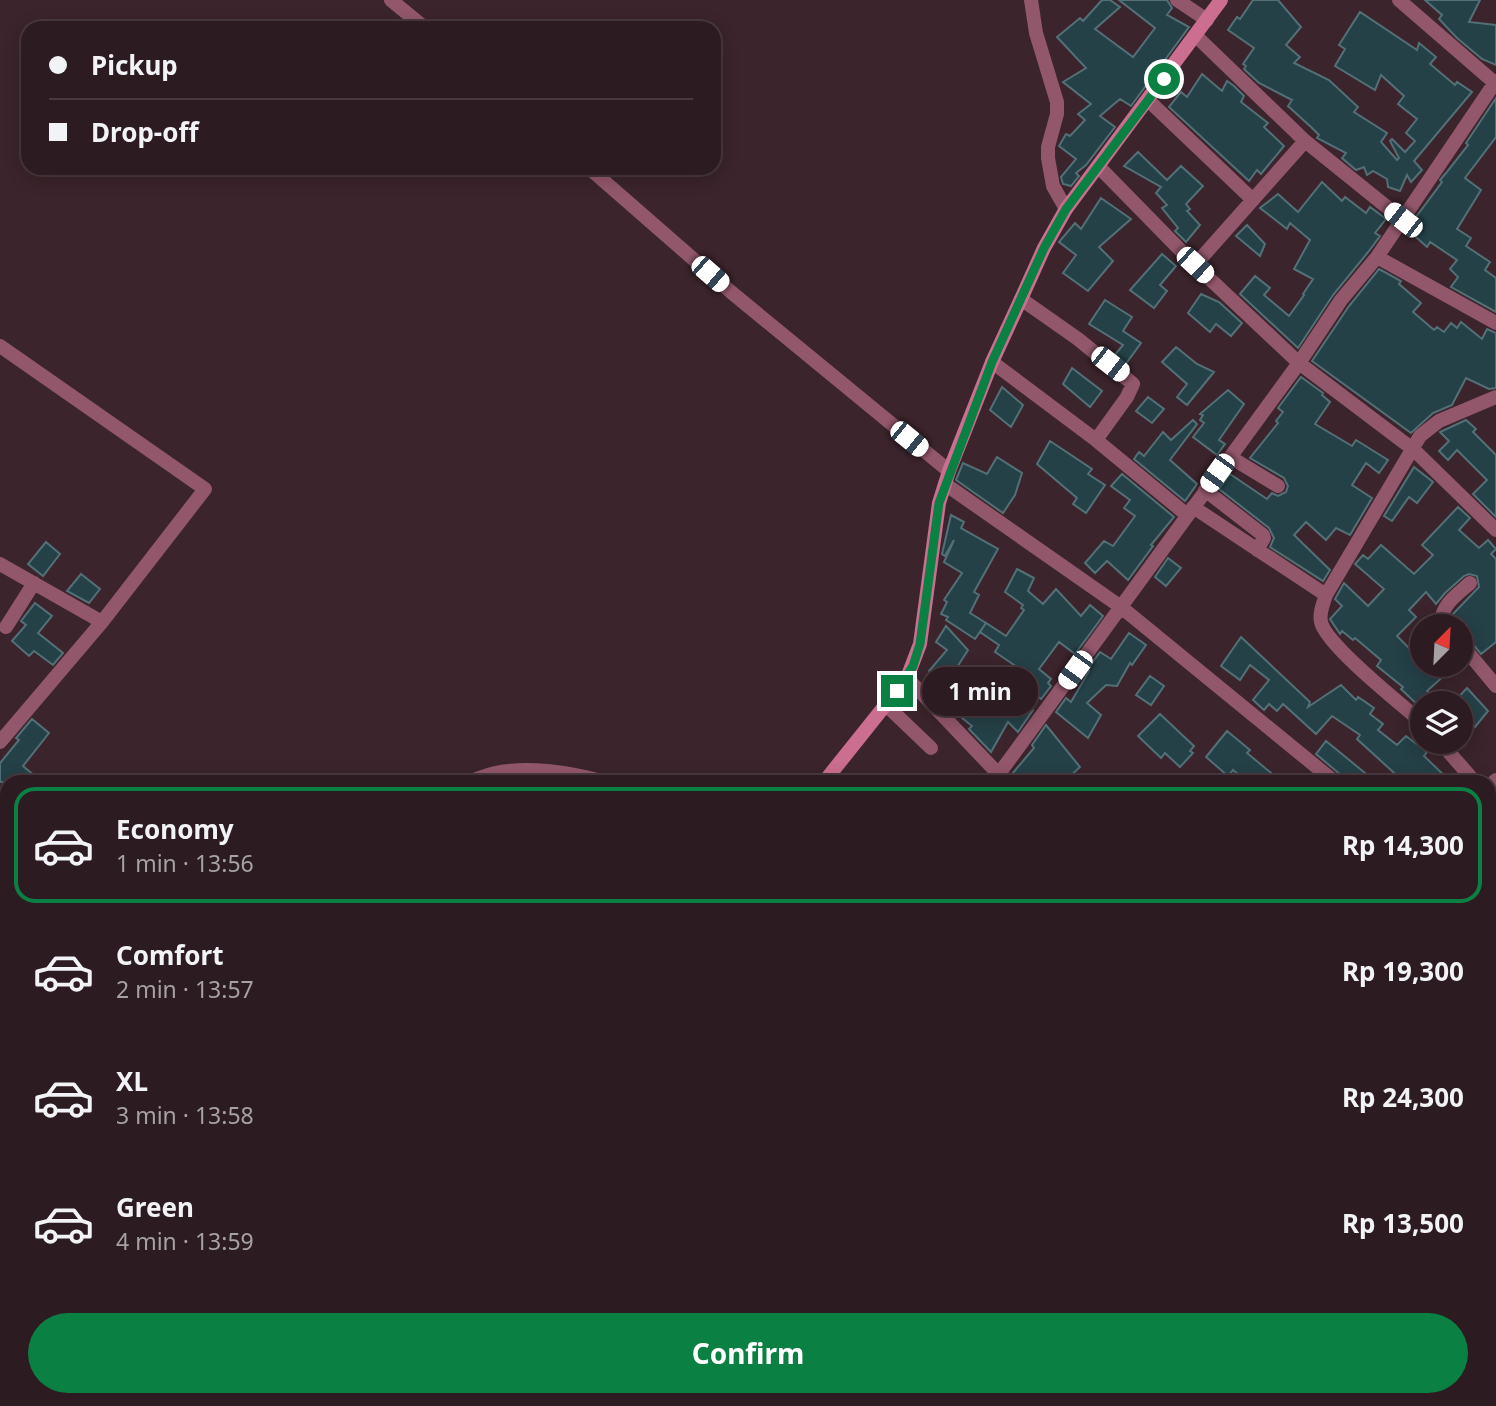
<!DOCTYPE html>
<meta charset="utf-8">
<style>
body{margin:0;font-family:"Noto Sans",sans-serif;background:#342429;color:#f1f3f6;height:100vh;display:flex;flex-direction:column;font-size:26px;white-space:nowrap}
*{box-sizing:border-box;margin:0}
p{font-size:23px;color:#a6a1a5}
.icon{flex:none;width:38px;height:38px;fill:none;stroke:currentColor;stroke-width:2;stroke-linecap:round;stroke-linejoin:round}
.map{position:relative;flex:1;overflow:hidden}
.panel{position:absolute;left:0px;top:775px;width:1496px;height:632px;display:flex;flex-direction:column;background:#2c1b20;border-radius:21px 21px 0 0;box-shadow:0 4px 18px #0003,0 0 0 2px #48393e}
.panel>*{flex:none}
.guide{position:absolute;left:21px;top:21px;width:700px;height:154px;border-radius:21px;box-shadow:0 4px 18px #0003,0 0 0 2px #48393e;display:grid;align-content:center;height:154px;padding:0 28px;background:#2c1b20}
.needle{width:46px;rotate:24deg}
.fabs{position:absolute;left:1410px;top:614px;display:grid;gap:14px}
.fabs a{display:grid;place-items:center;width:63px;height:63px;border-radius:50%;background:#2c1b20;box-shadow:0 4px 18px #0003,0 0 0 2px #48393e;font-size:35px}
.end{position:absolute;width:32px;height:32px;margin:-16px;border:9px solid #0b8043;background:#fff;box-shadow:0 0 0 4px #fff}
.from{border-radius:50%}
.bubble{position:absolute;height:49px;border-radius:24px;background:#2c1b20;box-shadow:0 4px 18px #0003,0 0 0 2px #48393e;font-size:23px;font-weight:700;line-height:49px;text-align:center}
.car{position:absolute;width:21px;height:42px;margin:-21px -10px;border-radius:9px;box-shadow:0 0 5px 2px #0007;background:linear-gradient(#fff 24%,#345 0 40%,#fff 0 76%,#345 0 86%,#fff 0)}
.guide b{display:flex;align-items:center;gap:24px;height:66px;font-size:26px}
.guide b+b{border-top:2px solid #48393e}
.guide i{width:18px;height:18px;background:#f1f3f6}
ul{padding:12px 0 0;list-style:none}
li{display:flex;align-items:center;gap:21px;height:116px;margin:0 14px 10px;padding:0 14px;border:4px solid transparent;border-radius:21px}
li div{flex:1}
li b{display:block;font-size:26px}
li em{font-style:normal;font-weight:700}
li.current{border-color:#0b8043}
li>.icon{width:63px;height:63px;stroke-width:1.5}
.primary-button{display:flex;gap:14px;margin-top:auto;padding:14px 28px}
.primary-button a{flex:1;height:80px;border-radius:42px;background:#0b8043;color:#fff;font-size:28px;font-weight:700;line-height:80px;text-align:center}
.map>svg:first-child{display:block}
.building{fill:#244147;stroke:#537077;stroke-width:2}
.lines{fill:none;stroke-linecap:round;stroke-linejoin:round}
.street{stroke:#92576b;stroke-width:14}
.secondary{stroke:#cb6e8f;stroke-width:14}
.route{stroke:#0b8043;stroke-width:9}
</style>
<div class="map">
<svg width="1496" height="1406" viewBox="0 0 1496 1406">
<rect width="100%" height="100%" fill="#3b242b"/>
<!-- building -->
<path class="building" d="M1102,0H1110L1120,7L1095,29L1133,57L1155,28L1119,0H1167L1172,8L1167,15L1189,27L1131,106L1120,99L1100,116L1115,127L1086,165L1076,173L1079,176L1071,186L1063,184L1061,177L1076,159L1059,146L1066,134L1070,136L1085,120L1078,114L1091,104L1063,82L1086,68L1057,37L1080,18L1083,21Z
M1253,0H1278L1301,27L1286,45L1300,57L1294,63L1329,80L1358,107L1354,112L1387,133L1381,142L1397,160L1399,158L1390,141L1392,139L1405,152L1415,141L1406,133L1417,119L1398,104L1404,96L1381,75L1375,90L1335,66L1345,49L1339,45L1360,12L1417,50L1419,43L1436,57L1430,64L1455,85L1457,82L1472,92L1414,161L1422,170L1411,182L1407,175L1400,191L1388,187L1387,179L1373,171L1367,175L1364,167L1356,170L1342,158L1346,153L1317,138L1319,135L1311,127L1288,106L1292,100L1259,83L1244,69L1246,66L1243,64L1254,48L1228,30L1237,17L1240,19Z
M1425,0H1480L1469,22L1496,25V65L1482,59L1457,38L1439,19L1442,15Z
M1202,74L1222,91L1227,81L1234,86L1244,96L1241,102L1268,123L1264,127L1284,146L1261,174L1257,170L1249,181L1169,107L1181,92L1187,97Z
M1496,98V137L1465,178L1481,190L1457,229L1471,238L1466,246L1490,262L1485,270L1496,278V312L1451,287L1458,277L1450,269L1457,260L1430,242L1427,247L1407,229L1442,182L1440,180L1446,173L1468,145L1466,143Z
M1138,152L1167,180L1181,166L1203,186L1186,204L1190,209L1187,211L1200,225L1186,242L1175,231L1178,228L1162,208L1167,205L1156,193L1161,187L1124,166Z
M1322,182L1342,201L1345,197L1366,213L1370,207L1386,219L1375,233L1380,236L1369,251L1333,295L1298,348L1240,294L1255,276L1270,288L1264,295L1289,316L1304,295L1303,294L1313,279L1294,269L1310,240L1290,223L1287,229L1260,208L1278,194L1298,212Z
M1101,198L1131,219L1099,247L1113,261L1088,291L1063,273L1076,255L1059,242L1075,223L1081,229Z
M1247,225L1265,244L1260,256L1236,236Z
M1162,254L1176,266L1160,285L1167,291L1154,308L1130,290Z
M1379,269L1401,281L1399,284L1421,303L1413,312L1434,330L1437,327L1444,332L1451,323L1457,328L1461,322L1482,339L1487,329L1496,333V388L1489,389L1466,378L1452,405L1433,413L1411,433L1312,361L1349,306Z
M1201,294L1219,302L1242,323L1231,336L1216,324L1210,332L1188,313Z
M1105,300L1132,317L1123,331L1141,343L1125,365L1114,356L1123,345L1089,324Z
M1176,347L1197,364L1214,372L1187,405L1177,397L1187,384L1162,362Z
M1072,368L1102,391L1090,407L1063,384Z
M1301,377L1323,393L1322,395L1330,402L1315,424L1352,446L1356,440L1388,460L1379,473L1366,463L1352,485L1372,498L1350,535L1336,528L1326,540L1306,522L1294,535L1330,570L1323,581L1270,547L1274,538L1269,528L1219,489L1230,474L1267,499L1272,493L1278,496L1286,492L1288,486L1284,478L1250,458L1278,423L1276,421L1283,412L1278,408Z
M1002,387L1023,405L1011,427L990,410Z
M1228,390L1244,404L1219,440L1225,444L1217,455L1193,437L1204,423L1200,420L1203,415L1200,414Z
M1148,397L1164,409L1152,423L1136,411Z
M1193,420L1197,424L1170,460L1197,484L1185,501L1134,459L1139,452L1144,456L1163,432L1171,440Z
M1466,420L1476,429L1473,432L1496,455V517L1473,494L1487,480L1457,450L1448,460L1439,451L1449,441L1440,432Z
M1050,441L1092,469L1088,474L1105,485L1086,513L1073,504L1077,498L1037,464Z
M997,457L1022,473L1015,495L1003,513L956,480L963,463L987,474Z
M1414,467L1433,482L1417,503L1409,497L1392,521L1384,516Z
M1122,474L1174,517L1151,545L1153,546L1128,580L1107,561L1095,573L1085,563L1104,541L1113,546L1135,516L1124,508L1130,500L1111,486Z
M1458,507L1470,518L1459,530L1479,548L1488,540L1496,549L1491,554L1496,559V642L1481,654L1468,638L1461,635V624L1452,615L1479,587L1477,576L1469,574L1464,576L1445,593L1436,604L1426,592L1409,610L1416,617L1397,636L1423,662V665H1456L1427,691L1441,704H1423V710L1401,689L1403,687L1377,666L1381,660L1355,638L1353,640L1342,631L1340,634L1330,619L1342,606L1335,599L1344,583L1368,606L1384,589L1355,564L1363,555L1368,559L1381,545L1414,574L1433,555L1422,545Z
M951,515L964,522L961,528L998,549L974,592L979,595L970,613L986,623L975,639L946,620L948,617L941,614L947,602L944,600L962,573L944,562L954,540L945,556L942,554Z
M46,542L60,554L43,576L28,564Z
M1168,558L1181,568L1166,586L1155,577Z
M1017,569L1034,578L1028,591L1043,604L1056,589L1081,616L1090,605L1103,616L1075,654L1059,642L1039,669L1051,679L1048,683L1051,686L1041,699L1027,687L1020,695L1033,710L1018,732L1008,722L991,752L969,729L972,726L945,704L941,700L943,698L930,686L937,678L929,671L947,650L936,642L946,626L968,650L952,675L986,703L1001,684L1008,692L1023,671L995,652L999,645L980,632L986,623L1006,636L1024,610L1021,608L1023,605L1005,592Z
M81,574L100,589L89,603L67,591Z
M35,603L52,616L38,633L63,653L53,665L34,651L29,656L12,641L26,625L21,621Z
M1129,633L1146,645L1132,665L1130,663L1117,686L1106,685L1087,703L1101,715L1088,738L1056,712L1066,698L1071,702L1089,671L1087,670L1100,652L1111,659Z
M1241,637L1310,702L1308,707L1341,685L1356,700L1358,697L1374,708L1370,714L1383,724L1378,730L1397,745L1406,736L1427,752L1424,756L1451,782H1404L1357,739L1360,735L1332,716L1316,734L1283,704L1277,711L1269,704L1264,710L1253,700L1269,680L1250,665L1240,680L1221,666Z
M1150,676L1164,686L1151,705L1136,695Z
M1467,688L1488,711L1475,727L1466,720L1468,718L1461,711V704H1452Z
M1160,714L1194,746L1190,751L1193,753L1180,767L1165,753L1161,758L1138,736Z
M32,719L49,733L23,766L42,782H0V763L19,740L16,738Z
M1046,725L1080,767L1064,782L1055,774L1043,782H1015L1012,774L1034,748L1032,745Z
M1227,731L1250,750L1247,753L1282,782H1247L1233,770L1228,776L1206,757Z
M1326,741L1348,759L1376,782H1344L1341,775L1316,754Z"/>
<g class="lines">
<!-- street -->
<path class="street" d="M391,0L425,28
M1031,0L1036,33L1057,102V114L1048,147V158L1053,186L1066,209
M1177,0L1207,20
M1399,0L1496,84
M1196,36L1305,141L1403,220
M1149,101L1253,200
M1099,167L1195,265L1299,363L1414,450L1496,530
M589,168L731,292L949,471
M1377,257L1496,323
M1195,265L1305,141
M1021,299L1078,339L1133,384L1127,397L1096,440
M0,346L205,489L102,622L0,742
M992,362L1096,440L1187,515
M1230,457L1278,486
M945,484L1121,607L1335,782
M1205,490L1263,535L1264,538L1257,550
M1193,507L1326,595
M0,564L102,622
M1446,626L1441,621C1443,603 1458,594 1470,583
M6,627L34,583
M1461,644L1496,686
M907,678L1006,782
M886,705L931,748
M1423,723C1402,705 1326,645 1321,622C1319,613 1323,604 1326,595L1420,436L1439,421L1496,397
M1440,742L1475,782
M468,782C477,779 486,775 495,773C529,766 572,773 605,782
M993,782L1299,363L1341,300L1377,257L1496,81
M1489,786L1496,780
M0,850L7,856
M1489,905L1496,910
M1489,1034L1496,1027
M1489,1195L1496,1188
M662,1400L669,1406
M793,1400L800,1406
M1214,1400L1220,1406
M1018,1406L1022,1400
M1196,1406L1200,1400
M1320,1406L1326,1400"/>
<!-- secondary -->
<path class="secondary" d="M824,782L907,678L920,644L939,503L949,471L992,362L1021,299L1044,248L1066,209L1221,0
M1100,1400L1105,1406"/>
</g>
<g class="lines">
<!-- route -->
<path class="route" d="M897,691L913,666L920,644L939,503L992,362L1044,248L1066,209L1164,79"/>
</g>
</svg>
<div class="fabs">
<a><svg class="needle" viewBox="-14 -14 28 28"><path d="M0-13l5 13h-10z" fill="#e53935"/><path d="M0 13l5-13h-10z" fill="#a6a1a5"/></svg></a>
<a><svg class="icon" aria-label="layers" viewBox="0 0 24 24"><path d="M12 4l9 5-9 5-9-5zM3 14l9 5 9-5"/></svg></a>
</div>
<i class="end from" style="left:1164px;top:79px"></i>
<i class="end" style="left:897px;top:691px"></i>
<div class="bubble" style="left:922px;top:667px;width:116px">1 min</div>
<i class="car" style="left:1403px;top:220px;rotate:308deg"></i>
<i class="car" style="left:1195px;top:265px;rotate:133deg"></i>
<i class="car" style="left:710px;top:274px;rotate:131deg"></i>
<i class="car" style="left:1110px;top:364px;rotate:128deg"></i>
<i class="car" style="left:909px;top:439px;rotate:129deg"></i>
<i class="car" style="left:1217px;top:473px;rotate:216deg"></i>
<i class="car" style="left:1075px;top:670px;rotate:216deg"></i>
<div class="guide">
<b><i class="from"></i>Pickup</b>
<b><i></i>Drop-off</b>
</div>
<section class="panel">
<ul>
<li class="current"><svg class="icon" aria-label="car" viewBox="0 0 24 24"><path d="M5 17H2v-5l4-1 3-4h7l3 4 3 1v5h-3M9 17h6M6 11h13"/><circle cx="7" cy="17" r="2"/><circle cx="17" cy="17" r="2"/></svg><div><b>Economy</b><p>1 min · 13:56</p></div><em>Rp 14,300</em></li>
<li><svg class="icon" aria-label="car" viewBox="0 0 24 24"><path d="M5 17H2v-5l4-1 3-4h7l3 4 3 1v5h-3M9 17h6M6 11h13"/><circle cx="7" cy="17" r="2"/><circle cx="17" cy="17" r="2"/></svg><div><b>Comfort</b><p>2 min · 13:57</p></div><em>Rp 19,300</em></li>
<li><svg class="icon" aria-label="car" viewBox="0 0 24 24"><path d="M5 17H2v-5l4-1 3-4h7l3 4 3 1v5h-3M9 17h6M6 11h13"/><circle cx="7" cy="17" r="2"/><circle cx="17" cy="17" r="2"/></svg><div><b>XL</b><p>3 min · 13:58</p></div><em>Rp 24,300</em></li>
<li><svg class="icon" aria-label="car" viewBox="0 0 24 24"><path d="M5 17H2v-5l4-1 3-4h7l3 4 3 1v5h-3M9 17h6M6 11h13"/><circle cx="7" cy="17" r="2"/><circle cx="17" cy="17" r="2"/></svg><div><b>Green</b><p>4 min · 13:59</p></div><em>Rp 13,500</em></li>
</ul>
<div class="primary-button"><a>Confirm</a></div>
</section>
</div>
